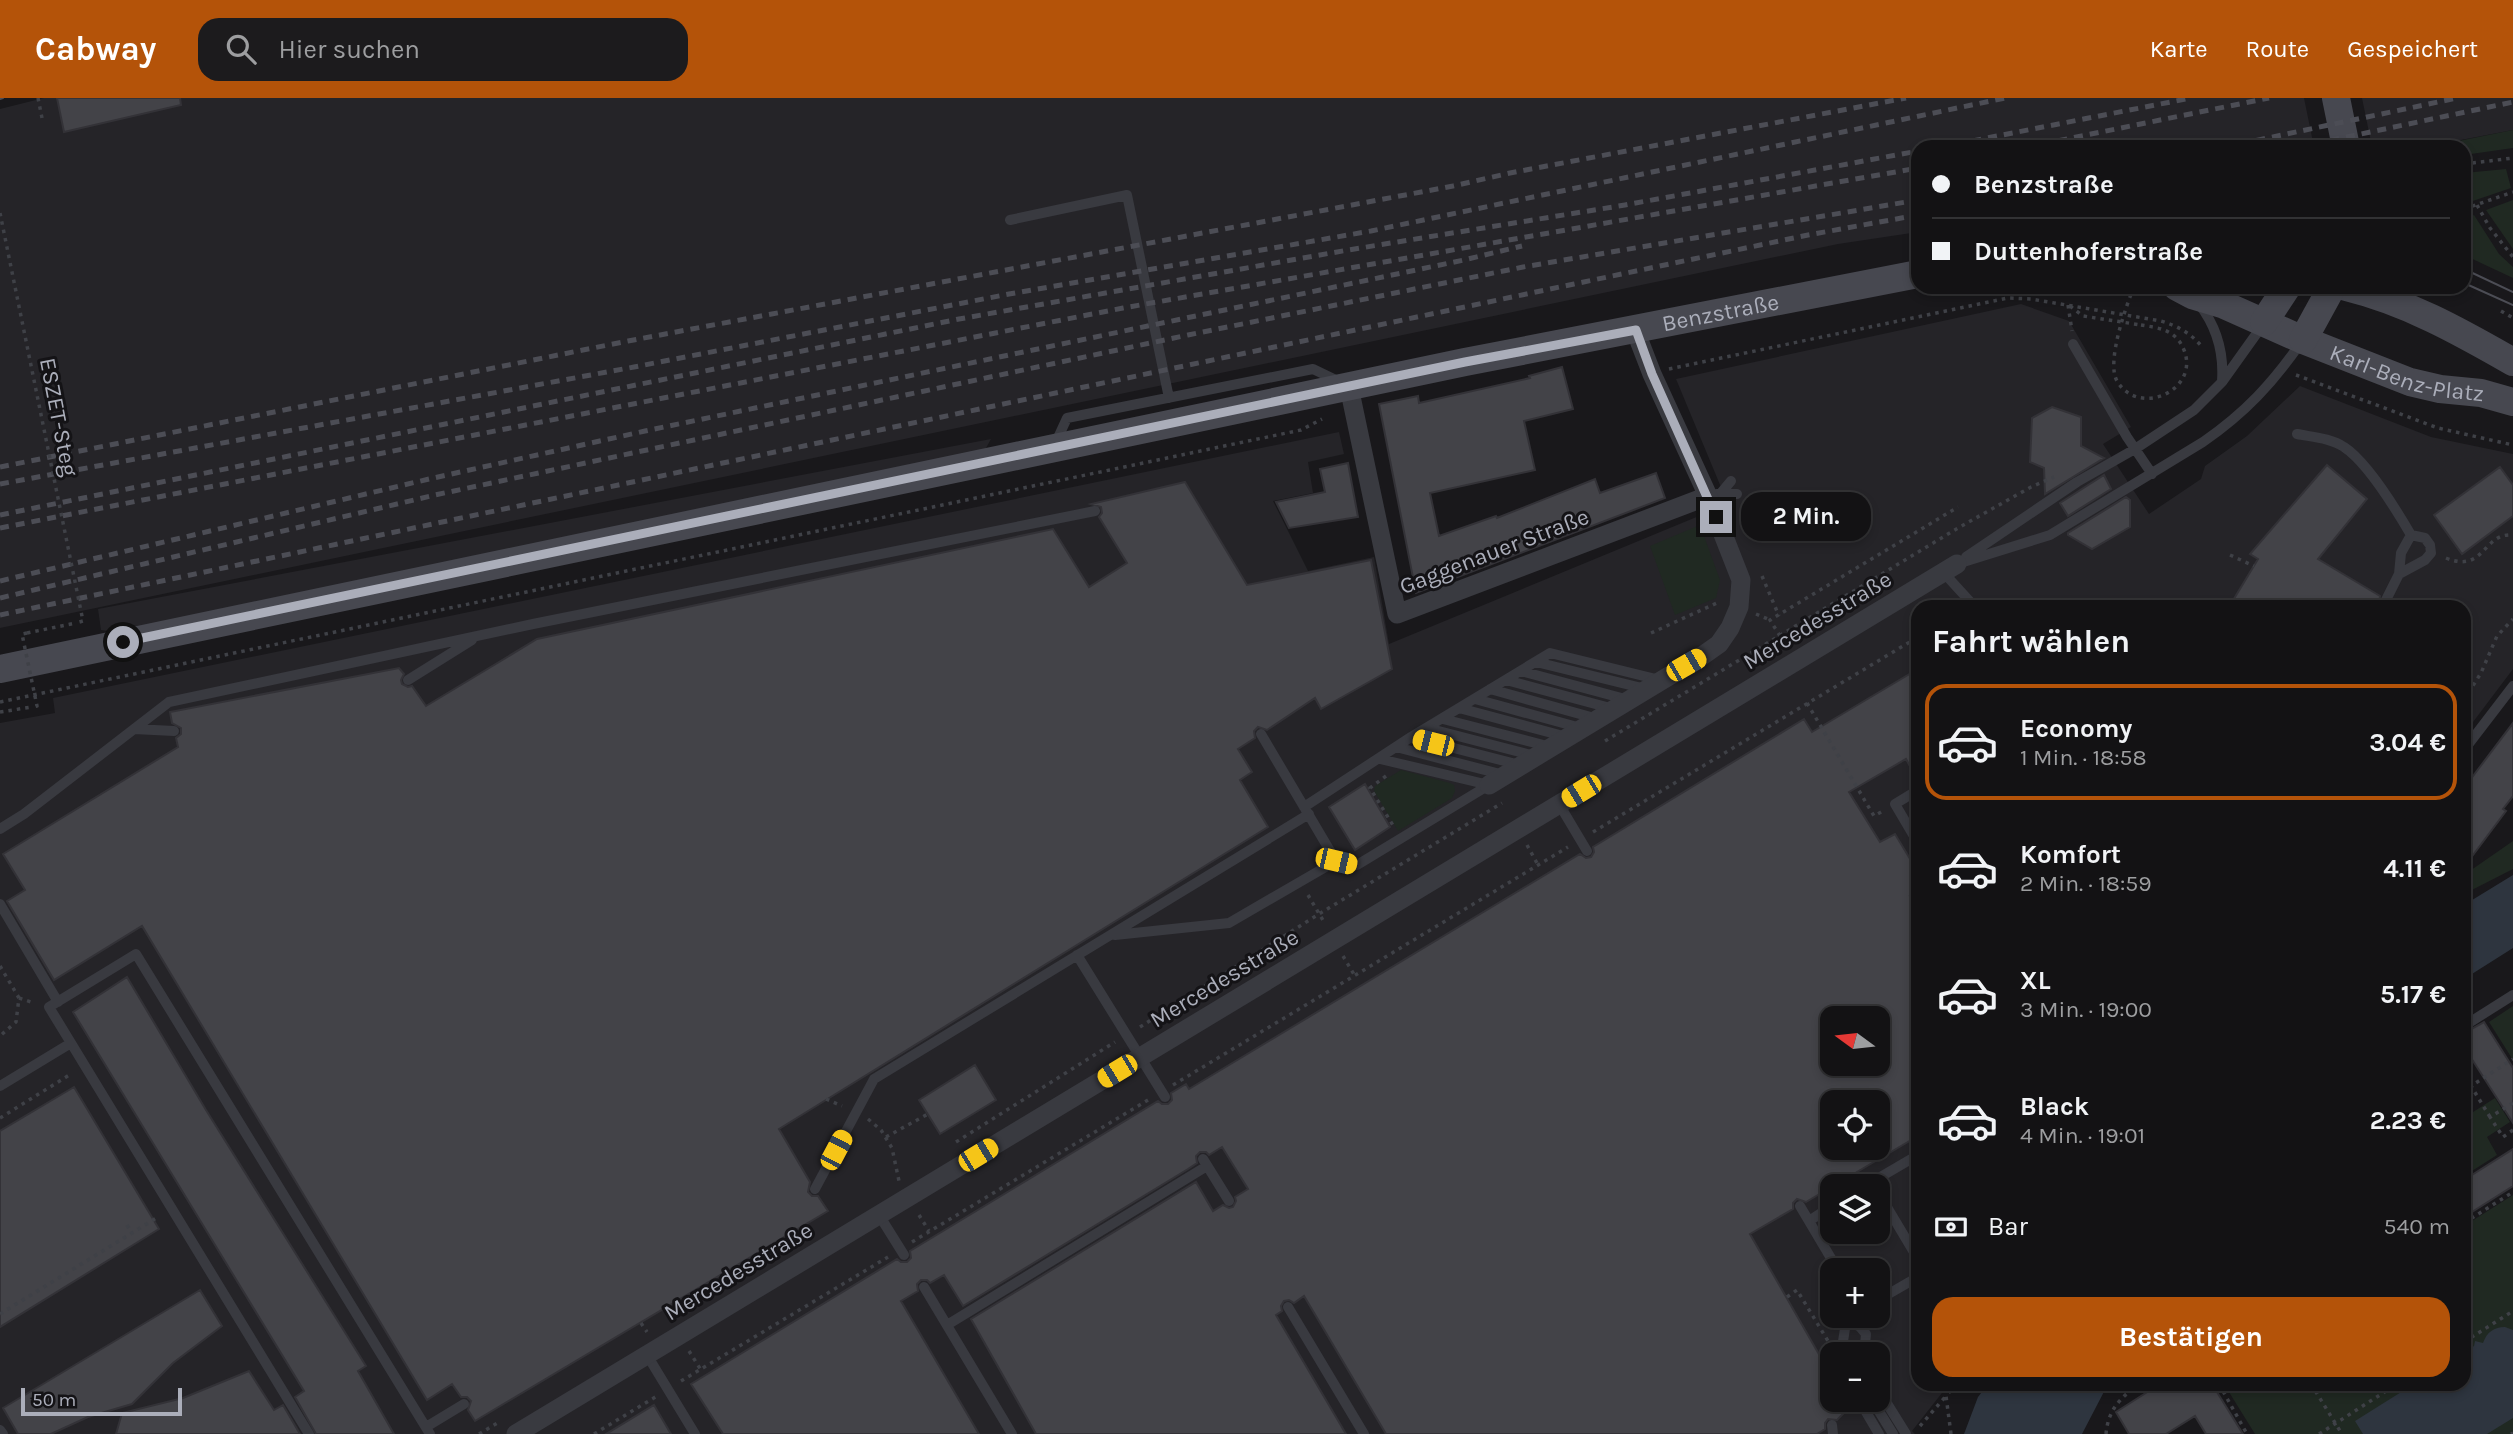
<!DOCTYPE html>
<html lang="de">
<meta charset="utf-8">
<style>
body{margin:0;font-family:Karla,sans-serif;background:#1c1b1d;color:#f1f3f6;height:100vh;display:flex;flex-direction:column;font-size:26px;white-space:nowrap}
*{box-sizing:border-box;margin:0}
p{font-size:23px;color:#9d9ea0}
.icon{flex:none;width:38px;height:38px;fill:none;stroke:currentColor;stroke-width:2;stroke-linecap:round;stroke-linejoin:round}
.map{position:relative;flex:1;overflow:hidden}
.sheet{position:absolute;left:1911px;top:502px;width:560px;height:791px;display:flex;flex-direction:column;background:#131214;border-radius:21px;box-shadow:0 4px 10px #0003,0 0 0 2px #323234}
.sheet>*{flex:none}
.hud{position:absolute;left:1911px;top:42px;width:560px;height:154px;border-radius:21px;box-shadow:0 4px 10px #0003,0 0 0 2px #323234;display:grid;align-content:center;height:154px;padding:0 21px;background:#131214}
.needle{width:46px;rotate:285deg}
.buttons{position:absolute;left:1820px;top:908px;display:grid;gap:14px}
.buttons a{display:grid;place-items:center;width:70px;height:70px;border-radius:14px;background:#131214;box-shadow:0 4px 10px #0003,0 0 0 2px #323234;font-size:35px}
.scale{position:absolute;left:21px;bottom:18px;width:161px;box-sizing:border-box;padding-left:7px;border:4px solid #abaeba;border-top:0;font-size:19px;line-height:24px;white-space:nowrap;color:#abaeba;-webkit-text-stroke:5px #141316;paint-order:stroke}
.end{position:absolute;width:32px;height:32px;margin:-16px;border:9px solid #abaeba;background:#111;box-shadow:0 0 0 4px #111}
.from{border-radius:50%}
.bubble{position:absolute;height:49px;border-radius:21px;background:#131214;box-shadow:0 4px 10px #0003,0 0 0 2px #323234;font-size:23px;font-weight:700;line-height:49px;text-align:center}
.car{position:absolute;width:21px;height:42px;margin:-21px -10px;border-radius:9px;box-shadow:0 0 5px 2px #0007;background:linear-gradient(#f5c518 24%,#345 0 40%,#f5c518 0 76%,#345 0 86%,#f5c518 0)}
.hud b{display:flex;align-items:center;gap:24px;height:66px;font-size:26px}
.hud b+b{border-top:2px solid #323234}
.hud i{width:18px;height:18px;background:#f1f3f6}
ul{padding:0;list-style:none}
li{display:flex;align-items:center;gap:21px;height:116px;margin:0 14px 10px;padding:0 7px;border:4px solid transparent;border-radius:21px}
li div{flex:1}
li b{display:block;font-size:26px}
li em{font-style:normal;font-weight:700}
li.current{border-color:#b45309}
li>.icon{width:63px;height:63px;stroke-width:1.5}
h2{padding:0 21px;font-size:32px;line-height:84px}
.pay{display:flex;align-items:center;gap:18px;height:77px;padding:0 21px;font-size:26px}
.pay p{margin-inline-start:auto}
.cta{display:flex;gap:14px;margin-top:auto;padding:14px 21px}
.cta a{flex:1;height:80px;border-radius:21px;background:#b45309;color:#fff;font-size:28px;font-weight:700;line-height:80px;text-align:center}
header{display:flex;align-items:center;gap:42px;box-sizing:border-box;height:98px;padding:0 35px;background:#b45309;color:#fff}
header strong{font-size:33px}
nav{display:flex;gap:38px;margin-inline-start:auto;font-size:24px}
.search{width:490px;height:63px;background:#1c1b1d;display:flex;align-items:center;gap:18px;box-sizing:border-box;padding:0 24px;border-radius:21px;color:#9d9ea0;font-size:26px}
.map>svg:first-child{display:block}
.built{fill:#252428;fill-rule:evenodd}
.green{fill:#202922}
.water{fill:#2e353f}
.building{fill:#434348;stroke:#333237;stroke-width:2;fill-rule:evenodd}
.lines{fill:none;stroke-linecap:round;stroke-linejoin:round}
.path{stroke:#3f4147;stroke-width:3.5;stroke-dasharray:3.5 5;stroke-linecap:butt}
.lane{stroke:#393a40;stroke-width:10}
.street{stroke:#393a40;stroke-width:19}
.secondary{stroke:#474850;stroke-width:28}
.tram{stroke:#4c4d55;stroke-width:2}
.rail{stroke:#4c4d55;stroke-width:5;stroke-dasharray:9 7;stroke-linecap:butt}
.path-bridge{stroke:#3f4147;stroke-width:3.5;stroke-dasharray:3.5 5;stroke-linecap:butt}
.route{stroke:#abaeba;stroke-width:9}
.labels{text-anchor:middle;stroke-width:6;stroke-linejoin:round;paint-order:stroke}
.street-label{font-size:23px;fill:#abaeba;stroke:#141316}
</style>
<header>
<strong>Cabway</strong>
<div class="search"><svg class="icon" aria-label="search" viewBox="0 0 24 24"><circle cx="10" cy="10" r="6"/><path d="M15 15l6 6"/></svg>Hier suchen</div>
<nav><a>Karte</a><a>Route</a><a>Gespeichert</a></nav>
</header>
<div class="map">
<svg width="2513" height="1336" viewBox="0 0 2513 1336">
<rect width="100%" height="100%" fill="#19181b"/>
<!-- built -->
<path class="built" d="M44,0H2304L2314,49H1918V134L1838,146L0,530V11Z
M2362,0H2513V32L2424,49H2372Z
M2021,206L2069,223L2131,329L2103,346L2149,416L2201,381L2205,368L2247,338L2300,288L2431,339L2513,356V571L2464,636V509H1918V1286H1949L1912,1333L1915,1336H0V625L55,615L53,600L1339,334L1344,356L1308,364L1313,395L1273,403L1308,473L1374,459L1389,546L1728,406L1676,281ZM1832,920H1878V966H1832ZM1832,1004H1878V1050H1832ZM1832,1088H1878V1134H1832ZM1832,1172H1878V1218H1832ZM1832,1256H1878V1302H1832Z
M991,341L981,359L128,536L101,532L98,511Z"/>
<!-- green -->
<path class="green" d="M2513,32V50L2464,57V49H2429Z
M2506,71L2511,90L2464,106V75Z
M2513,102V151L2486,112Z
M2474,117L2499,156L2513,169V180L2464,157V120Z
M1700,427L1720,482L1716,500L1675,517L1650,448Z
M1401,672L1450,685L1454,687L1455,693L1452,700L1398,733L1374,693L1375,688Z
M2513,743V771L2464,796V777Z
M2513,908V962L2489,924Z
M2495,1000L2510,1024L2487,1039L2497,1057L2464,1078V1008L2470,1016Z
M2513,1097V1336H2255L2224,1286H2464V1128Z"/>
<!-- water -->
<path class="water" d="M2513,777V850L2464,881V807Z
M2505,1229L2513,1232V1320L2487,1336H2363L2355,1323L2414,1286H2464V1255L2474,1248L2475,1243L2483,1245C2487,1234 2494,1229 2505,1229Z
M1988,1286H2108L2082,1336H1964L1978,1299Z"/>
<!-- building -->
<path class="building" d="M57,0H180L181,7L64,34Z
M1562,269L1573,311L1524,323L1535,372L1430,395L1439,438L1496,418L1497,420L1595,381L1600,395L1656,375L1665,400L1416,495L1379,306L1418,298L1419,305L1530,280L1529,278Z
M2052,309L2081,319V348L2104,360L2045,396L2044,370L2030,364L2032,320Z
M1348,365L1358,419L1289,430L1276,404L1325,394L1320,371Z
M2327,367L2367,401L2318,461L2380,498L2379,505L2385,509H2229L2258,461L2250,456Z
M2500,369L2513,387V418L2462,456L2434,417Z
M2104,377L2111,391L2068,418L2060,405Z
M1185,384L1247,487L1371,462L1392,571L1321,611L1315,600L1267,632L1258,629L1254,633L1255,640L1238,651L1252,674L1240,682L1268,729L779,1031L810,1084L808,1094L812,1098H818L828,1113L475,1323L468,1312L471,1303L467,1299H461L452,1286L427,1302L142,828L54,882L7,803L25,792L3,756L178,649L176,640L181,636V630L172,625L170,614L399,570L404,576L401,582L402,586L408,589L412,588L426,608L537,541L1053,431L1089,489L1127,465L1099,419L1102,415L1101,409L1091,406Z
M2126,399L2130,402V429L2092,451L2068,437V435Z
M1918,571V683L1906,661L1849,694L1880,744L1895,736L1918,774V794L1910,798L1918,811V1038L1806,1104L1797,1101L1793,1105V1111L1750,1136L1832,1279V1302H1852L1853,1306L1837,1322L1828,1321L1825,1325V1331L1817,1336H1386L1304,1198L1294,1205L1289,1202L1284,1203L1281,1208L1282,1213L1276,1217L1346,1336H1036L971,1221L1196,1084L1213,1113L1223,1107L1229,1110L1233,1109L1236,1103L1235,1099L1248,1091L1222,1049L1209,1057L1206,1054H1200L1196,1058L1197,1065L1188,1071L963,1208L944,1177L930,1185L927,1182H921L917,1186L918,1193L901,1203L979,1336H723L691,1286L897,1161L901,1164H907L911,1160L910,1153L1158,1003L1162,1006H1168L1172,1002L1171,995L1186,986L1189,991L1580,756L1586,760L1591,759L1594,754L1593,749L1804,621L1812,634ZM1832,920H1878V966H1832ZM1832,1004H1878V1050H1832Z
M2513,625V698L2503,711L2506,713L2464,769V690Z
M1365,686L1390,729L1355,752L1329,709Z
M127,879L206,1012L366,1268L358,1273L394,1336H316L295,1299L304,1293L73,914Z
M2484,924L2513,970V1025L2464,949V935Z
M975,967L996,1002L940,1036L919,1002Z
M74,989L159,1131L0,1229V1033Z
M2513,1051V1088L2464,1119V1082Z
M200,1192L222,1228L173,1265L132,1306L88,1319L51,1336H18L3,1310Z
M249,1273L274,1312L283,1307L300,1336H116L122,1315L183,1300Z
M2160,1286H2212L2243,1336H2206L2195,1318L2166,1336H2129L2116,1314Z
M654,1307L671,1336H606Z"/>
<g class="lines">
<!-- path -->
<path class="path" d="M38,0L42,20
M2464,66L2513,60
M2477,107L2490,130L2513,159
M2464,111L2513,94
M2068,207L2072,233
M2070,208L2083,218L2141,227
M2501,213L2513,220
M1669,271L2008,200L2031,201L2161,223C2178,228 2192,236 2203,250
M2296,277L2438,330L2513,347
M2230,457L2254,468
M2446,460C2485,476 2483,434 2513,437
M1762,478L1779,518
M1756,516L1770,522
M27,535L76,525
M1651,535L1719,504
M1780,538L1770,522L1958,409
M2464,602L2481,575L2497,538L2513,521
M0,604L1301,332L1322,321
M1807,605L1874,718L1883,713
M0,614L32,609
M1605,643L1958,430L2031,389L2054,379
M1386,678L1370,690L1394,729
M1593,734L1918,539
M1527,747L1538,767
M1308,797L1324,824
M1343,858L1355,878
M0,868L19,900L16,924L0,938
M19,900L34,905
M1140,929L1319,816L1502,705
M1173,987L1568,749
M826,1001L842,1008
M2513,1005L2490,1019L2503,1039L2513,1032
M2490,1019L2471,988L2513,961
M0,1020L71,976
M868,1021L881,1032L892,1050L899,1083
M886,1039L928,1016
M956,1044L1115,944
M919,1117L929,1133
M2464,1125L2513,1094
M127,1127L132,1135
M912,1144L1148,1002
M1787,1199L1797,1192L1828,1243
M0,1216L158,1119
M641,1225L647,1234
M2464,1244L2513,1213
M689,1253L701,1272
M681,1283L888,1159
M2219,1286L2247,1336
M2311,1286L2342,1336
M1920,1328L1946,1298
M479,1336L499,1324
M594,1336L657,1298
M1951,1336L1946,1298L1956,1286
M2106,1336C2108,1312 2120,1300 2139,1286
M2319,1336L2397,1286
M2511,1336L2513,1335"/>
<!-- lane -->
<path class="lane" d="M1010,122L1127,97L1169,300
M2199,206C2217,229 2224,254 2222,283
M2073,246L2127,339L2152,376
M2297,336C2312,339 2331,340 2344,349C2367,364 2397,413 2411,437
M1056,344L1067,320L1313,271L1340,284
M1721,395L1731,383
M1708,398L1721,395L1737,396
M1966,459L2077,384L2135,351L2194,312L2222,284L2262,228
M1957,466L2050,437L2203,344C2245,315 2273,285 2302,243
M1943,474L1975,509
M2399,476L2425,462L2431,455L2430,447L2425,440L2411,437
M2386,502L2399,476L2401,455L2411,437
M1536,564L1646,591
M1521,573L1629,602
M408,582L472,542
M1506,582L1614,611
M1490,591L1598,621
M1475,601L1581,630
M1459,610L1567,639
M1443,621L1551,649
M1427,630L1535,658
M134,631L174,633
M1261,636L1336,763
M1411,639L1520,667
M1396,649L1504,677
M2464,652L2513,588
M1380,661L1489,687
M1918,692L1895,706L1918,745
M1559,706L1587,753
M1304,709L1411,639L1550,555L1660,582
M0,731L24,716L169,604L533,526L1095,413
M0,806L58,904
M1115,837L1229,825L1336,763L1357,767L1489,687
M1077,857L1165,999
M2464,928L2513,897
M71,945L309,1336
M0,988L71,945L49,909L136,856L430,1336
M1203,1061L1229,1103
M1865,1088L1918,1057
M815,1091L874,981L1309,716
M1878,1094L1918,1161
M1800,1108L1838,1172
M879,1117L904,1157
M1809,1123L1832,1108
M924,1189L1012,1336
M1878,1202L1918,1179
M1288,1209L1364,1336
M1851,1218L1847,1221L1860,1229L1866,1236L1864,1256
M947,1227L1207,1068
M1841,1256L1847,1218
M647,1257L695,1336
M1878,1291L1906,1336
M1859,1302L1879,1336
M1872,1302L1893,1336
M1832,1327L1833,1336
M426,1329L464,1306
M0,1332L3,1336"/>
<!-- street -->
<path class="street" d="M1349,289L1397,516L1708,398
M1489,687L1702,558L1719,546L1730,530L1739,509L1741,482L1708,398L1652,276L1635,232
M516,1336L1957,466"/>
<!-- secondary -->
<g class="secondary">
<path d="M2336,0L2346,49"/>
<path id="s1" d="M2177,189L2192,197L2222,206L2303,242L2410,284L2440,291L2481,295L2513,304"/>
<path d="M2346,189C2407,204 2459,233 2513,264"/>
<path d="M2264,224L2287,189"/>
<path d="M2303,242L2332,189"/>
<path id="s2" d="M0,571L1465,264L1918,176"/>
</g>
<!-- tram -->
<path class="tram" d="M0,1L3,0
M2464,171L2513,194
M2464,185L2513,207"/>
<!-- rail -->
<path class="rail" d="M1941,49L2191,0
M2027,49L2269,0
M2225,49L2457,0
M2299,49L2513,4
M0,369L628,243L1453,88L1510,75L1906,0
M0,386L634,269L1009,196L1371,133L2005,0
M0,417L959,221L1348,152L1625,107L1918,53
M0,430L1123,210L1918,70
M0,483L429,381L645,333L1464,162L1522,148
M0,500L435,397L1188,237L1523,169L1918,102
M0,517L1574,186L1808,137L1918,117"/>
<!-- path-bridge -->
<path class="path-bridge" d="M0,115L83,523L76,525
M2134,189C2126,208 2106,264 2117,283C2139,320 2200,292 2184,252C2176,232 2160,230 2141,227
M27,535L22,536L37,608L32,609"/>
</g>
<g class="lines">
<!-- route -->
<path class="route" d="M123,544L1465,264L1636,232L1652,276L1716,419"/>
</g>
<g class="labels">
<!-- street labels -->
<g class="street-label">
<text dy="8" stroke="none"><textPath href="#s2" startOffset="1757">Benzstraße</textPath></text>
<text dy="8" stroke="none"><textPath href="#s1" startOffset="247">Karl-Benz-Platz</textPath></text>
<text transform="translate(59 319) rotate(79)" y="8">ESZET-Steg</text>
<text transform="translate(1494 453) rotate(-21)" y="8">Gaggenauer Straße</text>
<text transform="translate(1817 522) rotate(-31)" y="8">Mercedesstraße</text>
<text transform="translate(1224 880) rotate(-31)" y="8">Mercedesstraße</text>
<text transform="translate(738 1173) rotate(-31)" y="8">Mercedesstraße</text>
</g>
</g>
</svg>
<div class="buttons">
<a><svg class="needle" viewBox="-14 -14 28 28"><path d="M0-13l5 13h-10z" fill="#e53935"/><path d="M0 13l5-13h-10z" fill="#9d9ea0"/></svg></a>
<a><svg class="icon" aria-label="locate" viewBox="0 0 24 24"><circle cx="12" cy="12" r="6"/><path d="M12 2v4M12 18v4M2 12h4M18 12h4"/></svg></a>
<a><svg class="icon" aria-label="layers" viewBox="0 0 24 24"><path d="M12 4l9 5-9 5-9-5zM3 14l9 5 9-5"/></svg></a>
<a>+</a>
<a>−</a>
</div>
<div class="scale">50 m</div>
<i class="end from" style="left:123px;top:544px"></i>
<i class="end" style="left:1716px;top:419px"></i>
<div class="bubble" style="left:1741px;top:394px;width:130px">2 Min.</div>
<i class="car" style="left:1686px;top:567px;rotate:60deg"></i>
<i class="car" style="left:1433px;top:645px;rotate:284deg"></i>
<i class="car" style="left:1581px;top:693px;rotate:239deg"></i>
<i class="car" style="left:1336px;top:763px;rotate:103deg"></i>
<i class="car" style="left:1117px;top:973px;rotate:239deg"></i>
<i class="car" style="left:836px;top:1052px;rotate:28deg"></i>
<i class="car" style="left:978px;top:1057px;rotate:59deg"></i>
<div class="hud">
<b><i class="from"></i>Benzstraße</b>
<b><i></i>Duttenhoferstraße</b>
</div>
<section class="sheet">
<h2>Fahrt wählen</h2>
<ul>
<li class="current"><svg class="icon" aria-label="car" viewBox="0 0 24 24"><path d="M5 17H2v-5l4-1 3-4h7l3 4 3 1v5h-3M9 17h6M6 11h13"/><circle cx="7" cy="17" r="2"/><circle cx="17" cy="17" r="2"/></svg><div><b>Economy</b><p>1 Min. · 18:58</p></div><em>3.04 €</em></li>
<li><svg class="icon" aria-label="car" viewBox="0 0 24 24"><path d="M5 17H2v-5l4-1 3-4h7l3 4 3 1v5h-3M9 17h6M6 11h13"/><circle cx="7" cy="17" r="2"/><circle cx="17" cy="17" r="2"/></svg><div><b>Komfort</b><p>2 Min. · 18:59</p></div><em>4.11 €</em></li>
<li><svg class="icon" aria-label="car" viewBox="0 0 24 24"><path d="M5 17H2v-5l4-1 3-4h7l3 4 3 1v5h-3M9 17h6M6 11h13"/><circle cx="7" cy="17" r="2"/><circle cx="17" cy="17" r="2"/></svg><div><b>XL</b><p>3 Min. · 19:00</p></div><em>5.17 €</em></li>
<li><svg class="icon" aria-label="car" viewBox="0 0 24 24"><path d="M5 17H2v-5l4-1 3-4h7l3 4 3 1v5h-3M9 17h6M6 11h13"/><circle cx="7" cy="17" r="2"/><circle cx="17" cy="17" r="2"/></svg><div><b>Black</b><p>4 Min. · 19:01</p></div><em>2.23 €</em></li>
</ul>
<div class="pay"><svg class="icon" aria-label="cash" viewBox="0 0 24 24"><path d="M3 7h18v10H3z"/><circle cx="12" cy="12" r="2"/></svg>Bar<p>540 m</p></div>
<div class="cta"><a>Bestätigen</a></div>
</section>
</div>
